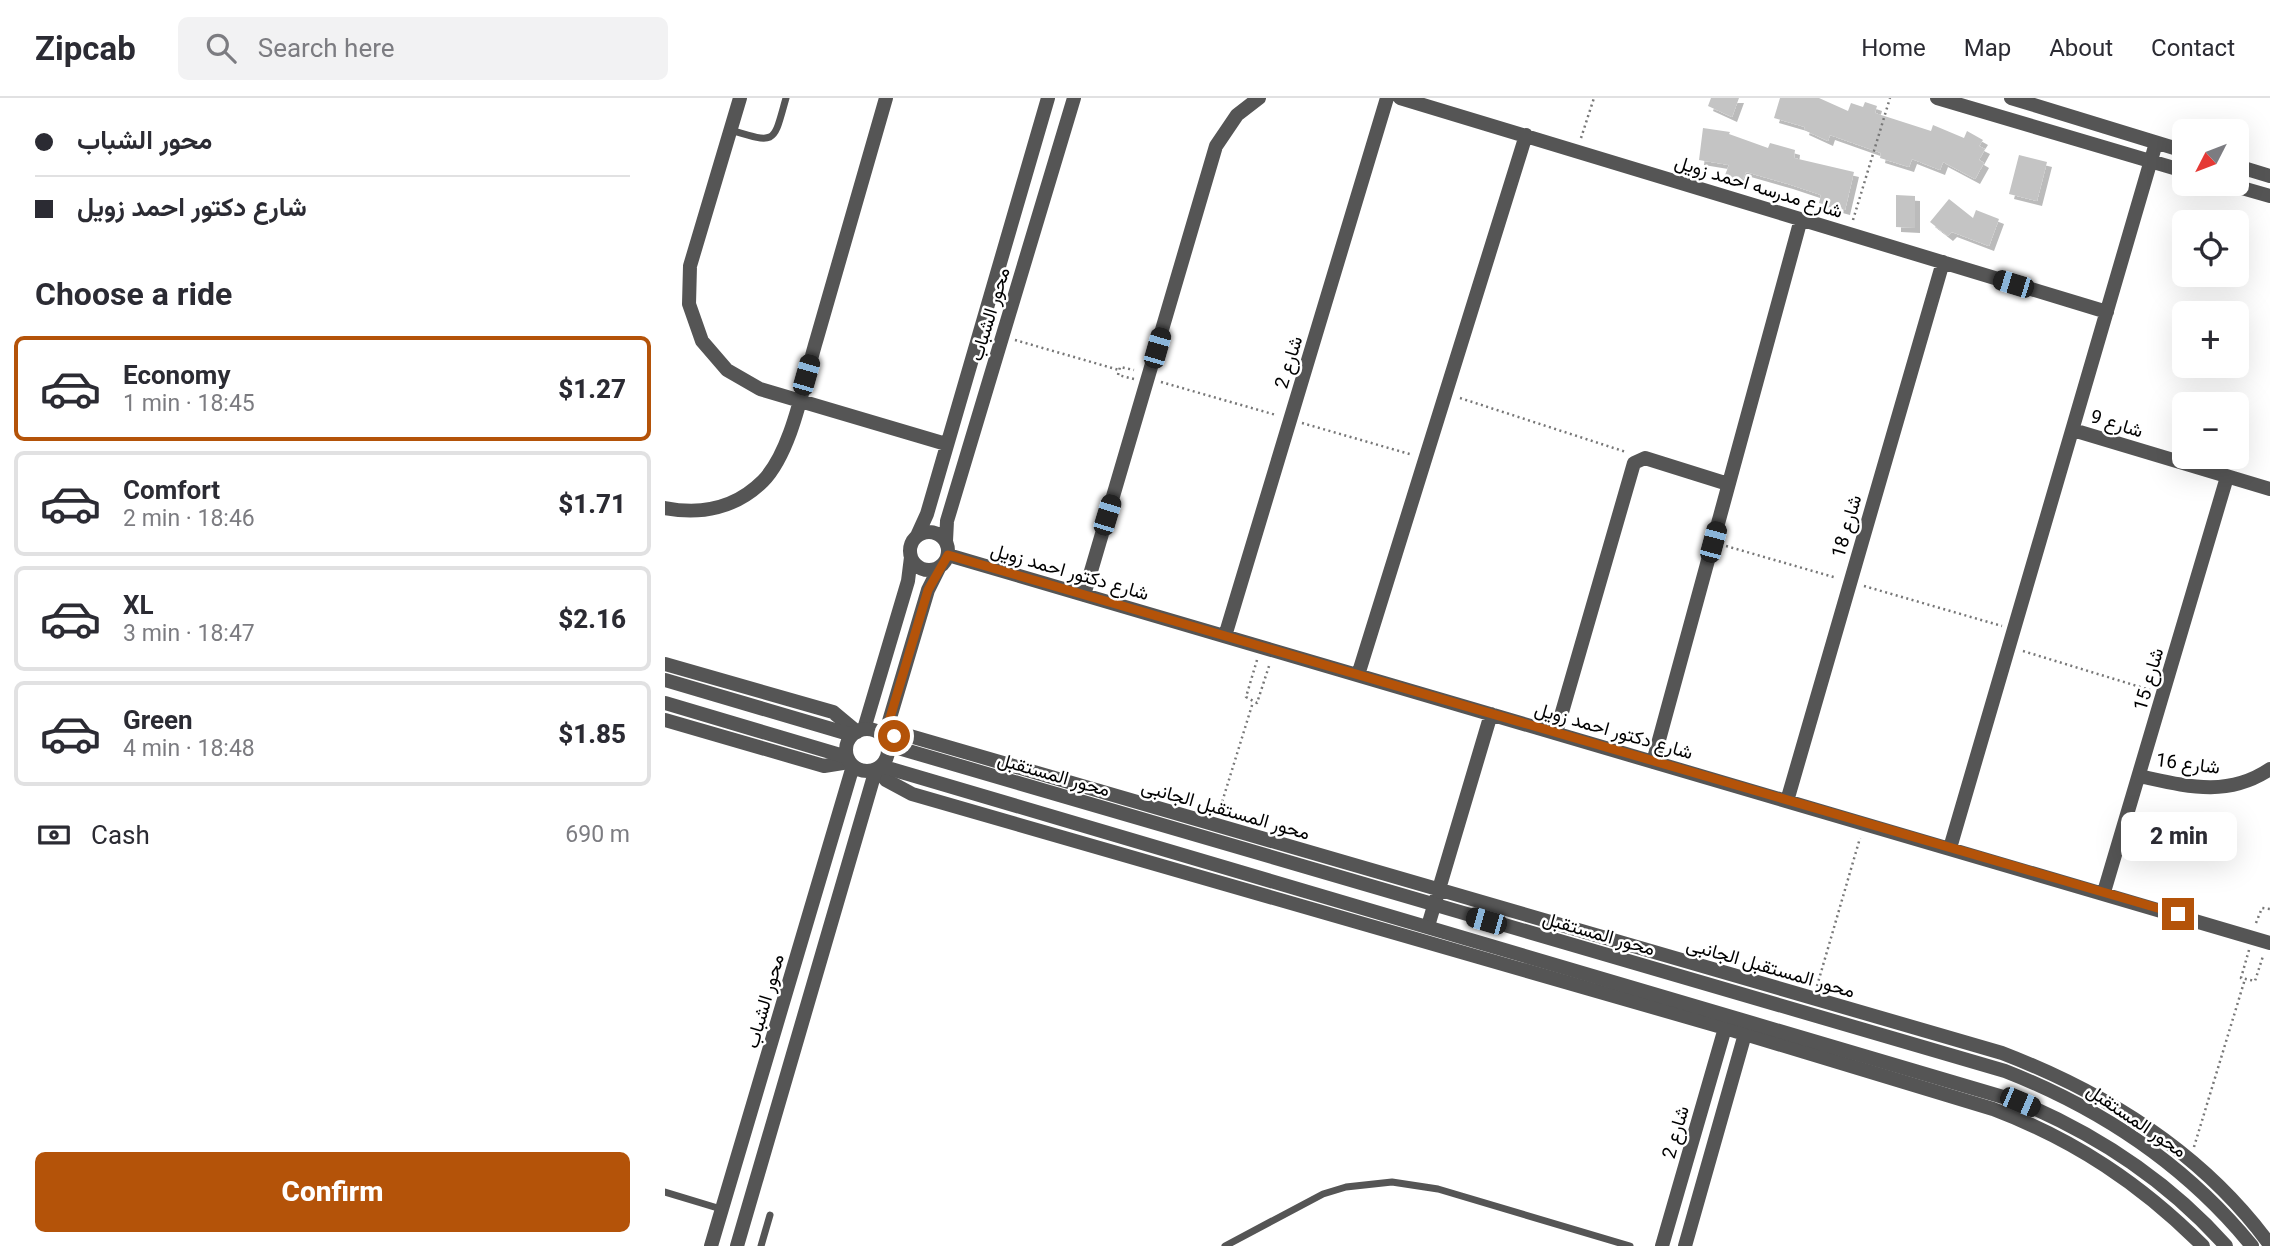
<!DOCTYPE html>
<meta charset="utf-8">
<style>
body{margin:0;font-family:Roboto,Vazirmatn,sans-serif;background:#f2f2f3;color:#2b2b33;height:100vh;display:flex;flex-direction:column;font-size:26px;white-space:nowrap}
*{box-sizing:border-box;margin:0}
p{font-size:23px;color:#7c7c81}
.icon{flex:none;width:38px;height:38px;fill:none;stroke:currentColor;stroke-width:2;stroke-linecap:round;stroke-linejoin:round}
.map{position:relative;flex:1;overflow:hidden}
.panel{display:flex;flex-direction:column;background:#fff;width:665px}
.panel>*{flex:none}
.banner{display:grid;align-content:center;height:154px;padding:0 35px;background:#fff}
.needle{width:46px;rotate:228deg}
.buttons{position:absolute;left:1507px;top:21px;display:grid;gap:14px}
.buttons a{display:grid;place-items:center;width:77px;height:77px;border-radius:10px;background:#fff;box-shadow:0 7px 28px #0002;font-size:35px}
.end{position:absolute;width:32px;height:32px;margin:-16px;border:9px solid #b45309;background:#fff;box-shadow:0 0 0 4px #fff}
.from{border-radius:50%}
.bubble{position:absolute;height:49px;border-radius:10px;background:#fff;box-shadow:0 7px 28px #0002;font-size:23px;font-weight:800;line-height:49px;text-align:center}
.car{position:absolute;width:21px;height:42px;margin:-21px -10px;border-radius:9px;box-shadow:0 0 5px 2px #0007;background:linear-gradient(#222 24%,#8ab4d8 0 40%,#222 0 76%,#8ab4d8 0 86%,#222 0)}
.banner b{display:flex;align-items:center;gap:24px;height:66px;font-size:26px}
.banner b+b{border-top:2px solid #e1e1e2}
.banner i{width:18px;height:18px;background:#2b2b33}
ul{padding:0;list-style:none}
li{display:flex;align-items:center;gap:21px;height:105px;margin:0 14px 10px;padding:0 21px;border:4px solid #e1e1e2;border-radius:10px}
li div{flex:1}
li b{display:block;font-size:26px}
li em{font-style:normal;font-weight:800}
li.current{border-color:#b45309}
li>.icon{width:63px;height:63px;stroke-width:1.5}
h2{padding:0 35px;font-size:32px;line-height:84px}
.pay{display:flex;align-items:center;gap:18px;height:77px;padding:0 35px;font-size:26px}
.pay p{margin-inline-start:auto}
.cta{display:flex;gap:14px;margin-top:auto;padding:14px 35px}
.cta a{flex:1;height:80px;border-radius:10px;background:#b45309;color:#fff;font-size:28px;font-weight:800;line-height:80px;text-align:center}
header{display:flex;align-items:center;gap:42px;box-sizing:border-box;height:98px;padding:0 35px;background:#fff;border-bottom:2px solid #e1e1e2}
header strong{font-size:33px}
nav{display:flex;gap:38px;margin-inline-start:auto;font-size:24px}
.search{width:490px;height:63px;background:#f2f2f3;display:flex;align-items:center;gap:18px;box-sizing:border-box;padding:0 24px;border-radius:10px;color:#7c7c81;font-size:26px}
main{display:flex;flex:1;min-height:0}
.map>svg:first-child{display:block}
.building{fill:#c4c4c4;filter:url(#shadow)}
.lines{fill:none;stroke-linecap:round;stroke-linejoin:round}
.path{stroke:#777;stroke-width:2.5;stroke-dasharray:2 3.5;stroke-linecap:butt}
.service{stroke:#555;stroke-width:7}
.minor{stroke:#555;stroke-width:14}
.tertiary{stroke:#555;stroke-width:14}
.route{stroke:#b45309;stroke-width:9}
.labels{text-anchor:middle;stroke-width:5;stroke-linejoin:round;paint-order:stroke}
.street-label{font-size:19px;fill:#000;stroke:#fff}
</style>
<header>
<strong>Zipcab</strong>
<div class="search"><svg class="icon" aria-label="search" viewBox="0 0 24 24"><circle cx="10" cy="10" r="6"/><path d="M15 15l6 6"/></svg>Search here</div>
<nav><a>Home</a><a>Map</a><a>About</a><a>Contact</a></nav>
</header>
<main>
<section class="panel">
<div class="banner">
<b><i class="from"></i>محور الشباب</b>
<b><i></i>شارع دكتور احمد زويل</b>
</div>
<h2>Choose a ride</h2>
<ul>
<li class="current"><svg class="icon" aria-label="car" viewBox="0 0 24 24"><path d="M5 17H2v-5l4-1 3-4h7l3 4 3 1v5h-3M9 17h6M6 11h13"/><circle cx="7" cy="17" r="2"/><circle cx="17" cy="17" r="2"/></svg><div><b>Economy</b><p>1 min · 18:45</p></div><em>$1.27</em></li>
<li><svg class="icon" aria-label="car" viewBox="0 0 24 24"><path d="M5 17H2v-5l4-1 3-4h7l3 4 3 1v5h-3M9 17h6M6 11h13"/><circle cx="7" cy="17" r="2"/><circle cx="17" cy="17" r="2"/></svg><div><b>Comfort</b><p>2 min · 18:46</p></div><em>$1.71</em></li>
<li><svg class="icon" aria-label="car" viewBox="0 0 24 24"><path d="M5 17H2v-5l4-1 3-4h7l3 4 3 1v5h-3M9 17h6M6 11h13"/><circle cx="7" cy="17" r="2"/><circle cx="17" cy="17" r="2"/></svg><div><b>XL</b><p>3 min · 18:47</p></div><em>$2.16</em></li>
<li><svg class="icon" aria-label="car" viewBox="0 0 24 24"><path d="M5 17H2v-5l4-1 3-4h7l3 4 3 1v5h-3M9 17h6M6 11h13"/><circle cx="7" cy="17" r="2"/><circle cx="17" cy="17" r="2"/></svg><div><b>Green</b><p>4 min · 18:48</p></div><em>$1.85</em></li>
</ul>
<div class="pay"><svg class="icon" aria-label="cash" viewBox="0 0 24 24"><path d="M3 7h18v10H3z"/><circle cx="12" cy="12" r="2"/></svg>Cash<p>690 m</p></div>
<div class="cta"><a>Confirm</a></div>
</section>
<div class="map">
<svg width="1605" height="1148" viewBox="0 0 1605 1148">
<defs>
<filter id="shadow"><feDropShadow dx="5" dy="5" stdDeviation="0" flood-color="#0004"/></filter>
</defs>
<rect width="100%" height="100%" fill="#fff"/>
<!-- building -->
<path class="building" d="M1046,0H1074L1067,19L1043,8Z
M1115,0H1154L1183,13L1186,5L1198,9L1200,4L1212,8L1210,15L1266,33L1268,27L1299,40L1302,33L1318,42L1314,48L1320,51L1314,62L1319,65L1310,81L1278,64L1275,72L1247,61L1244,69L1215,60L1216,55L1165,37L1163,43L1139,32L1140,29L1109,20Z
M1038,30L1065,34L1064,36L1103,50L1105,45L1130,52L1129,60L1189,74L1180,112L1154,105L1156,97L1123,86L1081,74L1077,83L1060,77L1064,67L1034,62Z
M1354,57L1382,64L1372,103L1344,96Z
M1231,97L1250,98V130L1231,129Z
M1284,101L1308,120L1311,112L1334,121L1324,148L1287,134L1283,138L1265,124Z"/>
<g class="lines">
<!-- path -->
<path class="path" d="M916,40L929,0
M1188,122L1225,0
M350,242L454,272
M469,281L453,277L455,269L469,272
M496,284L611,317
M795,300L961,354
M637,325L748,357
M1061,448L1172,480
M1199,488L1337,528
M1358,553L1485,592
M592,562L581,599L592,605L605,565
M554,714L588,604
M1591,825L1597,810L1605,811
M1584,852L1576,880L1590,883L1598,858
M1152,888L1195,740
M1529,1049L1580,881"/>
<!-- service -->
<path class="service" d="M65,32C112,46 108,46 121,0
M0,1094L56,1111
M96,1148L105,1117
M560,1148L658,1096L681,1089L727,1084L773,1091L965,1148"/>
<!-- minor -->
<path class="minor" d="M75,0L25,168L24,206L37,243L62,272L95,291L281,346
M735,0L1442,214
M1272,0L1519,73
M1346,0L1519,53
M1572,68L1605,78
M1563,86L1605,98
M1408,332L1605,391
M0,410C36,417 71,410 98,383C128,352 139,282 152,240C175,160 198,80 221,0
M245 453a19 19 0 1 1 38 0a19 19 0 1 1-38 0Z
M252,438L262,416L383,0
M281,443L282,423L409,0
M283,457L1605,845
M419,497L551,48L572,17L594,0
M560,538L722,0
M0,566L168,614L192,634
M693,577L861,37
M0,622L159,668L184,664
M199,631L243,483L246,459
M891,635L969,365L980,360L1063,386
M219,640L263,492L274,470
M221,644L238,636L1337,955C1441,995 1538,1055 1605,1147
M988,664L1136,121
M212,671L221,682L247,696L1060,930L1328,1011C1410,1042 1476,1086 1538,1148
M1474,678C1521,688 1562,700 1605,671
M1122,703L1278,164
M1285,750L1491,45
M1439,794L1562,379
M763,828L826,616
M997,1148L1060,930
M1020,1148L1080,936"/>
<!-- tertiary -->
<path class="tertiary" d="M0,582L187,637
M0,605L182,659
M181 652a21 21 0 1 1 42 0a21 21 0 1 1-42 0Z
M223,647L1340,973C1437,1011 1521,1067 1587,1148
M216,668L1355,1004C1435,1038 1503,1083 1561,1148
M46,1148L188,668
M72,1148L211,671"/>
</g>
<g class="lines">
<!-- route -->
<path class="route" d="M229,638L221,644L219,640L263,492L283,457L1513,816"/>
</g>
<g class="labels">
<!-- street labels -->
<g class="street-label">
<text transform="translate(1094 88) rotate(17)" y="7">شارع مدرسه احمد زويل</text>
<text transform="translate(324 216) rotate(-73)" y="7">محور الشباب</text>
<text transform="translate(623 264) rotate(-73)" y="7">شارع 2</text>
<text transform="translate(1452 325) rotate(17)" y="7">شارع 9</text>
<text transform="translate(1181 428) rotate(-74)" y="7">شارع 18</text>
<text transform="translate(405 473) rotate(16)" y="7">شارع دكتور احمد زويل</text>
<text transform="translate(1483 581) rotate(-74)" y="7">شارع 15</text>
<text transform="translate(949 632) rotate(16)" y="7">شارع دكتور احمد زويل</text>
<text transform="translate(1523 665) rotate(7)" y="7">شارع 16</text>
<text transform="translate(389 676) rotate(16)" y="7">محور المستقبل</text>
<text transform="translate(561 711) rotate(16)" y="7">محور المستقبل الجانبى</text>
<text transform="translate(934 835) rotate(16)" y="7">محور المستقبل</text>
<text transform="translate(1106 869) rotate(16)" y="7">محور المستقبل الجانبى</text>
<text transform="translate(99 903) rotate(-74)" y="7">محور الشباب</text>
<text transform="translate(1472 1022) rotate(34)" y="7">محور المستقبل</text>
<text transform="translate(1010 1034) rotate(-74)" y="7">شارع 2</text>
</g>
</g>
</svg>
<div class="buttons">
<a><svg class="needle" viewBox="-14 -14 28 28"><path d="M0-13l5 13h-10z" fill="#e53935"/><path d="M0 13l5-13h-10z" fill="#7c7c81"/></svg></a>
<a><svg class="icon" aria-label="locate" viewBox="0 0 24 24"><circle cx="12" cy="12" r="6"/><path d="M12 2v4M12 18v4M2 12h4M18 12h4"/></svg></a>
<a>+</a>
<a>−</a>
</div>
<i class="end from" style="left:229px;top:638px"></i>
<i class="end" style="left:1513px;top:816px"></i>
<div class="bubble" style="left:1456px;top:714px;width:116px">2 min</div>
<i class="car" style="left:1348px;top:186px;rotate:287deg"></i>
<i class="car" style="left:492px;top:250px;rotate:16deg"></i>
<i class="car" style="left:141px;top:277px;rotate:16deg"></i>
<i class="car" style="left:442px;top:417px;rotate:17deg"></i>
<i class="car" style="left:1048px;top:444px;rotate:15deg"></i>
<i class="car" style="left:821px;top:823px;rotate:286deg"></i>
<i class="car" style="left:1355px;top:1004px;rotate:113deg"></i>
</div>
</main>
